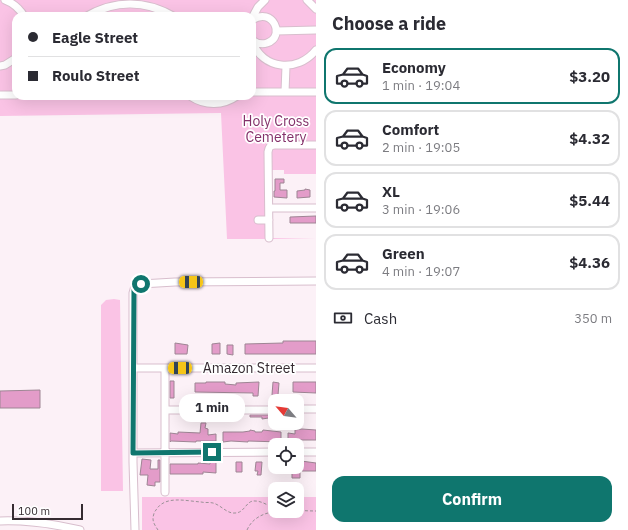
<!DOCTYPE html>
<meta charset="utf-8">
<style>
body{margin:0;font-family:"IBM Plex Sans",sans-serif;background:#f2f2f3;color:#2b2b33;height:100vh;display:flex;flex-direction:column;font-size:15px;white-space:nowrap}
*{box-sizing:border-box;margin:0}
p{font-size:13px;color:#7c7c81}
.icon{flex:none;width:22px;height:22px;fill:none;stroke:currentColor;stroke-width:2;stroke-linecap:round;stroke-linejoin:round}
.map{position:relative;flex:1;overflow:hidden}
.side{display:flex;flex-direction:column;background:#fff;width:312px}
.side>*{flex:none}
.banner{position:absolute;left:12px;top:12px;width:244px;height:88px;border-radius:12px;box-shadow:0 4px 16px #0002;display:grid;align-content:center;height:88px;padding:0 16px;background:#fff}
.needle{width:26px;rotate:298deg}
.buttons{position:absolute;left:268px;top:394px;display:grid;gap:8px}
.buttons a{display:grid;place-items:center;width:36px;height:36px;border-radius:8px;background:#fff;box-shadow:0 4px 16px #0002;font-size:20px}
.scale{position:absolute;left:12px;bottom:10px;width:71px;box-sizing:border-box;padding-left:4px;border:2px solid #352b31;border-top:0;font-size:11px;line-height:14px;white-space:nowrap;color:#352b31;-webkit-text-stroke:3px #fff;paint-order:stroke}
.end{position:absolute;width:18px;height:18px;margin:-9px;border:5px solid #0f766e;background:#fff;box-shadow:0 0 0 2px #fff}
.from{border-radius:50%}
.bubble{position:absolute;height:28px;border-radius:12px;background:#fff;box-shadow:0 4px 16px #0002;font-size:13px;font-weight:700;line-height:28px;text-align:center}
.car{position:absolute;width:12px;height:24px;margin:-12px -6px;border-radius:5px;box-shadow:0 0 3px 1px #0007;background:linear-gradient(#f5c518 24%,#345 0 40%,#f5c518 0 76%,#345 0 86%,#f5c518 0)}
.banner b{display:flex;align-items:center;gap:14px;height:38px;font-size:15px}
.banner b+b{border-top:1px solid #e1e1e2}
.banner i{width:10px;height:10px;background:#2b2b33}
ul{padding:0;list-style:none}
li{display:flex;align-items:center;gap:12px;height:56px;margin:0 8px 6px;padding:0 8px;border:2px solid #e1e1e2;border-radius:12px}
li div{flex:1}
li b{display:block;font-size:15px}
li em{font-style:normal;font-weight:700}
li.selected{border-color:#0f766e}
li>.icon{width:36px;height:36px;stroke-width:1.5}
h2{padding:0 16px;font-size:18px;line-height:48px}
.pay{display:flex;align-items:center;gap:10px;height:44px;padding:0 16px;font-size:15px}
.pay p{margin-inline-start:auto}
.action{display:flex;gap:8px;margin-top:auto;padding:8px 16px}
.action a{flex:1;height:46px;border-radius:12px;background:#0f766e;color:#fff;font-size:16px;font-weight:700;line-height:46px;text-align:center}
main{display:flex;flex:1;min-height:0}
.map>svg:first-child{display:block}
.green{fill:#fac3e5;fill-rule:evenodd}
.building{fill:#e39cc9;stroke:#9e8594}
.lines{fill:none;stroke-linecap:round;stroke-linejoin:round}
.minor-casing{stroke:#d8becd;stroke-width:9}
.path{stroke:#9c9197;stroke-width:1;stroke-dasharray:3 2;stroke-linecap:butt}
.minor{stroke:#fff;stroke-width:7}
.route{stroke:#0f766e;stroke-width:5}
.labels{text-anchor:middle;stroke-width:3.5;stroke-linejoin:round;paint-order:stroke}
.park-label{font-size:14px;fill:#84316a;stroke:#fff}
.street-label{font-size:14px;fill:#352b31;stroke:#fff}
</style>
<main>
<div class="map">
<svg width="316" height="530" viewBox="0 0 316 530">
<rect width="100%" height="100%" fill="#fcf1f7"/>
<!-- green -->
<path class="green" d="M0,0H316V174H284V170H272L273,238L316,239H227L221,113L0,116ZM16,16H252V96H16Z
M114,299L120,300L123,491H101V305L106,300Z
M142,497H275V511H297V497H316V530H142Z"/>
<!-- building -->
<path class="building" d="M275,179H284V183H280V190H287V198L274,197V191H275Z
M305,189L310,190V197L297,198V191L305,190Z
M316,216V223H290V217Z
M283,341H316V354H245V344L283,343Z
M175,343L188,345L187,354H175Z
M220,343V354H212V344Z
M227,345H233V355L227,354Z
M170,381H174V398H170Z
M206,382H225V384L236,385V383L259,382L258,396H253V393L195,392V383H206Z
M273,382L279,383L278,395H272Z
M293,382H316V393L293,392Z
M40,390V408H0V391Z
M250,415H275V417L262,419V417H250Z
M201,423H206L205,428L208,429V435L216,434V441H196V442L171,441L170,442V433L178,434V432L200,433Z
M302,429L316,430V440H300V442H288V433L295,434V430Z
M250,430L255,431V432H262L263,430L281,432V442L248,441V442L231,441L223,442V432H243L250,431Z
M142,459L151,460L150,469H158V460H160V482H155V486L147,485L148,475H140Z
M301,461L316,463V471H300V478H292V467H297V465H301Z
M210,462H216V473L203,472V474H170V464H198V463L210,464Z
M236,462H242V472H236Z
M256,462H262L261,475H257L258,471H255Z"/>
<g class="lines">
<defs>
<path id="minor" d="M5,0C13,3 19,8 24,16
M307,0L316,9
M87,16C115,0 145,0 173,16
M252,18L258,7L265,0
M252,20C273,6 286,37 267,43C261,45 256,43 252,40
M276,31L316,30
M252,41C262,70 298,73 316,50
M0,66L5,65L16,58
M252,92H316
M285,92L286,66
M0,95H16
M190,96C205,106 223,106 237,96
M273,208H316
M258,220H269
M269,238L268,152C269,147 270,145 275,145H316
M133,368H316
M297,409H316
M165,410H275
M297,452H316
M133,453L275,452
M165,492V368
M0,521C27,520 54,524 80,530
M135,530L133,462V293L135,286L141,284L175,282L316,281"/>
</defs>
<!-- minor casing -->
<use href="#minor" class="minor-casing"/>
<!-- path -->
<path class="path" d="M158,530C156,527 153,523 153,519C153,516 154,512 156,510C165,495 186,501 201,502C205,503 209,502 213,503C221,505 227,514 235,513C245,513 246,500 255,501C262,501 269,506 275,509
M247,530C258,505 294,511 316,511"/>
<!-- minor -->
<use href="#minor" class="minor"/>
</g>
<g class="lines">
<!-- route -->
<path class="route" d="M141,284L135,286L134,289L133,453L212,452"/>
</g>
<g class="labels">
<!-- park labels -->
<g class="park-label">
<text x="276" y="126">Holy Cross<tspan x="276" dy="16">Cemetery</tspan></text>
</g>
<!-- street labels -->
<g class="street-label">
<text x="249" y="373">Amazon Street</text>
</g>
</g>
</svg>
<div class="buttons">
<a><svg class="needle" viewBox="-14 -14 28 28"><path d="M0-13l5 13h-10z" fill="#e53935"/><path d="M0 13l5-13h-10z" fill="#7c7c81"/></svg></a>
<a><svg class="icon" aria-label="locate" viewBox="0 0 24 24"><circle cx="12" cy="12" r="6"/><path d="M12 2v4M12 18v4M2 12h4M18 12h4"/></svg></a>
<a><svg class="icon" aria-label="layers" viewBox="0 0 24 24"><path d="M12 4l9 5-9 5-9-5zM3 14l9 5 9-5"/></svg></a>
</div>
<div class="scale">100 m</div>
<i class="end from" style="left:141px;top:284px"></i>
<i class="end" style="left:212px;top:452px"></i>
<div class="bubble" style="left:179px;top:394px;width:66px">1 min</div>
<i class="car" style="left:191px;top:282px;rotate:270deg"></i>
<i class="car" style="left:180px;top:368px;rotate:270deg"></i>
<div class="banner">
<b><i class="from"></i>Eagle Street</b>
<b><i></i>Roulo Street</b>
</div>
</div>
<section class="side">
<h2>Choose a ride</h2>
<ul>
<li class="selected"><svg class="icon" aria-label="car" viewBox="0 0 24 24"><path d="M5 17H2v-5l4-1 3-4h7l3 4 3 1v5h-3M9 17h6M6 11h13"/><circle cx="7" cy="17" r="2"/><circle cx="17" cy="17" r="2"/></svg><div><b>Economy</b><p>1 min · 19:04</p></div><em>$3.20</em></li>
<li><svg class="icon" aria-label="car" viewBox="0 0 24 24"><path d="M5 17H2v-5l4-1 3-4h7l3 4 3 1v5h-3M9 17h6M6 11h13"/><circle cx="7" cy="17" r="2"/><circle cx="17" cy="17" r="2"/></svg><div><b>Comfort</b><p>2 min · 19:05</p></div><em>$4.32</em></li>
<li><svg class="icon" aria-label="car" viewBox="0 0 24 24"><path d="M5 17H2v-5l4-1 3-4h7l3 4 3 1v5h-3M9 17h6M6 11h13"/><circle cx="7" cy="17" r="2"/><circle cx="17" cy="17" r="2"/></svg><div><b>XL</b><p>3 min · 19:06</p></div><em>$5.44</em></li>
<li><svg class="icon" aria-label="car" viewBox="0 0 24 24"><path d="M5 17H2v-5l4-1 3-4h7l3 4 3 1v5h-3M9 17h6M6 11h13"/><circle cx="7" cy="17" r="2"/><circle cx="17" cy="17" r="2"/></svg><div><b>Green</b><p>4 min · 19:07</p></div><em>$4.36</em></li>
</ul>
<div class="pay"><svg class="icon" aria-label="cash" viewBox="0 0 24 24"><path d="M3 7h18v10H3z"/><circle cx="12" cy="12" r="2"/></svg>Cash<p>350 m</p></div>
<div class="action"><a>Confirm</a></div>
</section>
</main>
